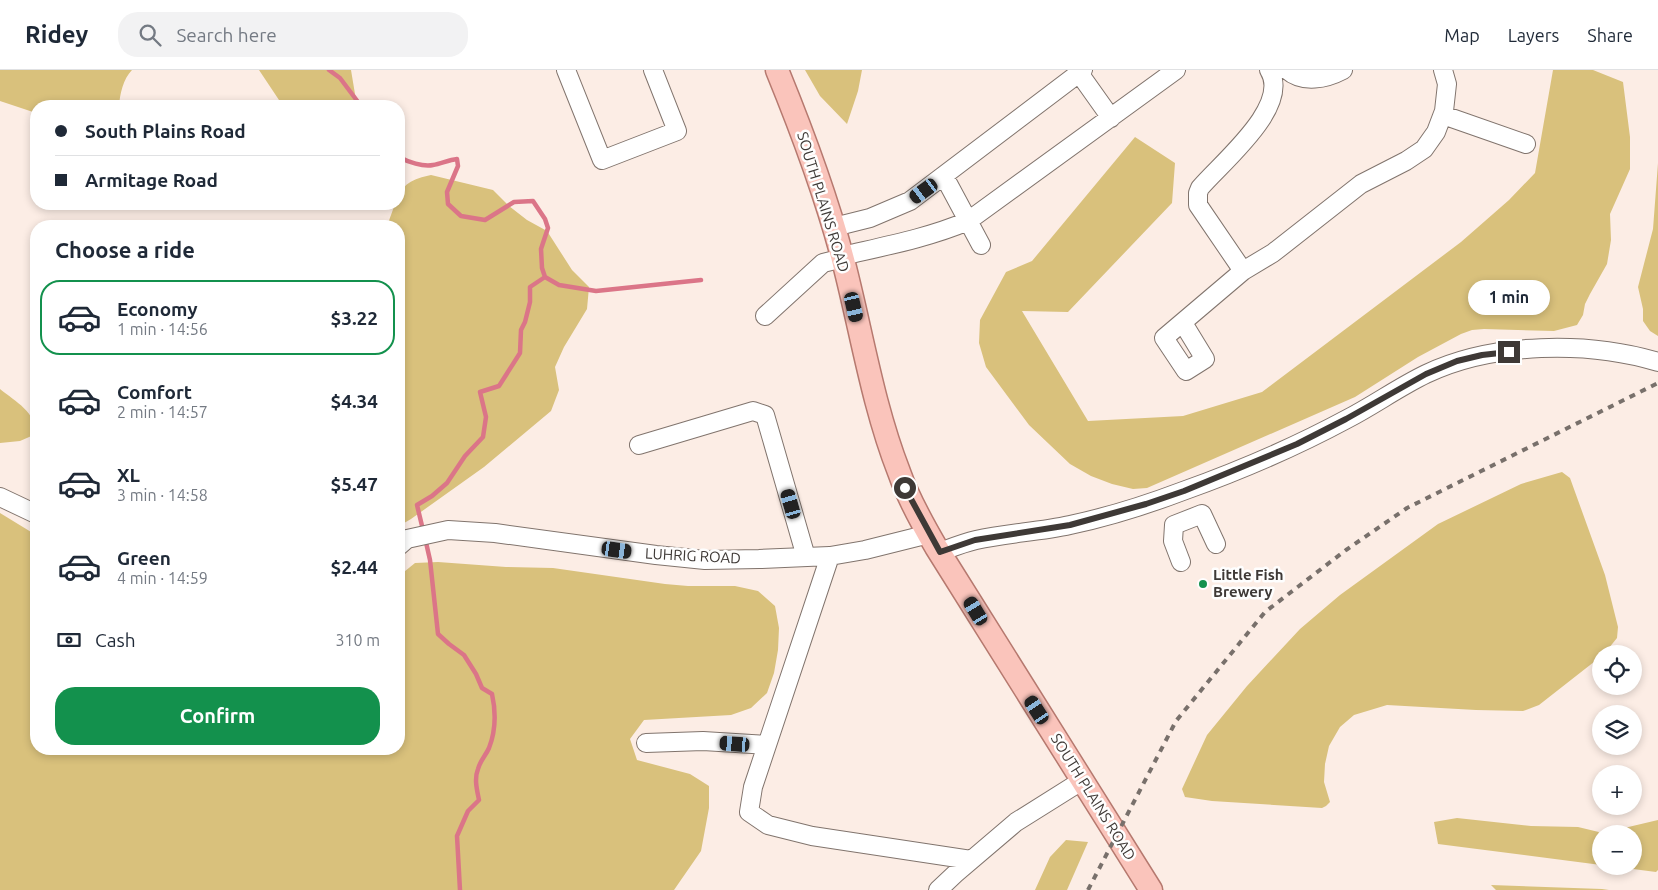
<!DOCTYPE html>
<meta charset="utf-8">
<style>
body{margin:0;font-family:Ubuntu,sans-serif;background:#f2f2f3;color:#1f2937;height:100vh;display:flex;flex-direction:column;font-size:19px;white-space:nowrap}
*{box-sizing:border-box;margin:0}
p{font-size:16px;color:#747a83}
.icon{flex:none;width:28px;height:28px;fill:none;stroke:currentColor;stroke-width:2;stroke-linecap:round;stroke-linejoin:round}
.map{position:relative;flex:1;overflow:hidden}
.side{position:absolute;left:30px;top:150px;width:375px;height:535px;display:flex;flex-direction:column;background:#fff;border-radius:20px;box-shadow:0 2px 8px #0003}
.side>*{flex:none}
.top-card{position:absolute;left:30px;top:30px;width:375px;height:110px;border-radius:20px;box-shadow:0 2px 8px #0003;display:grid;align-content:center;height:110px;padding:0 25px;background:#fff}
.controls{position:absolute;left:1592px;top:575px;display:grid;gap:10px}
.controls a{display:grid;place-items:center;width:50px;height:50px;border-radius:50%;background:#fff;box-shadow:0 2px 8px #0003;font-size:25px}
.end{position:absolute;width:22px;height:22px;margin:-11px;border:6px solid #3e3936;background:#fff;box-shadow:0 0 0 2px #fff}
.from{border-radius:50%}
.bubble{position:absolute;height:35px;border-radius:18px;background:#fff;box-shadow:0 2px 8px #0003;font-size:16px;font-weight:600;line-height:35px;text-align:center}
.car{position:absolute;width:15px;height:30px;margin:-15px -8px;border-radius:6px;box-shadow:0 0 4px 1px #0007;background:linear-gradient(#222 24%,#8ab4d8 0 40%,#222 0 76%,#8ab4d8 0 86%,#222 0)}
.top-card b{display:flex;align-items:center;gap:18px;height:48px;font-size:19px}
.top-card b+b{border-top:1px solid #e0e1e3}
.top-card i{width:12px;height:12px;background:#1f2937}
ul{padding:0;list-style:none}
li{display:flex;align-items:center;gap:15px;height:75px;margin:0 10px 8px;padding:0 15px;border:2px solid transparent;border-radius:20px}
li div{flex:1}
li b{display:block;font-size:19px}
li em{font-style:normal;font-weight:600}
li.selected{border-color:#13914d}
li>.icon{width:45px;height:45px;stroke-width:1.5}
h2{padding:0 25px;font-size:22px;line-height:60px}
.pay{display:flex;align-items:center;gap:12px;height:55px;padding:0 25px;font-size:19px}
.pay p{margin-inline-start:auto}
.button{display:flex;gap:10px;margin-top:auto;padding:10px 25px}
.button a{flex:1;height:58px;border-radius:20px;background:#13914d;color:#fff;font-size:20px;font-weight:600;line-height:58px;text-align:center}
header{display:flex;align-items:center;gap:30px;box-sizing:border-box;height:70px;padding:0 25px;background:#fff;border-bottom:1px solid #e0e1e3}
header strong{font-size:24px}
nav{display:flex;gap:28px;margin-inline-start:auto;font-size:18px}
.search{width:350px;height:45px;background:#f2f2f3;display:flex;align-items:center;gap:12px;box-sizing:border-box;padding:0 18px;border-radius:20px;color:#747a83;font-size:19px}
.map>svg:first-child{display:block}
.green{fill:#d9c17c}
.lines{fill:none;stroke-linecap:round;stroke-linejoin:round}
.stream{stroke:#db7588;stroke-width:4.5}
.minor-casing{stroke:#81746d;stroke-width:20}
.major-casing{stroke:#b6796f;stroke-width:25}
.minor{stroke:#fff;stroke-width:18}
.major{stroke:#fac4bb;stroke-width:22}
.rail{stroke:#78706b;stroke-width:4;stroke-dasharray:6 6;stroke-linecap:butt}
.route{stroke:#3e3936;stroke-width:6}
.poi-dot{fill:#13914d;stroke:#fefefe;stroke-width:2}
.labels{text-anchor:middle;stroke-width:5;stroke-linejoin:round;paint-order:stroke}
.street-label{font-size:15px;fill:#3e3936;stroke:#fefefe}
.poi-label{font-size:15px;font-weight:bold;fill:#3e3936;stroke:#fefefe;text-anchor:start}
</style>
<header>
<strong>Ridey</strong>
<div class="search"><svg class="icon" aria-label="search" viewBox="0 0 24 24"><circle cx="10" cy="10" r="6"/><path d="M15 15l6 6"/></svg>Search here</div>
<nav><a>Map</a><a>Layers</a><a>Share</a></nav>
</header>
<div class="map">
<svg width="1658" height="820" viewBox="0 0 1658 820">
<rect width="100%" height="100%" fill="#fcede5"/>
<!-- green -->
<path class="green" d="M0,0H132C123,9 120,24 119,36H36V43L0,31Z
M259,0H351L357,36H283Z
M805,0H862L858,21L847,54L820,26Z
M1553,0H1593L1623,12L1630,67V99L1610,144L1611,170L1607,194L1590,224L1585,234L1583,245L1577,255L1554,261L1484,259L1472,260L1461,264L1418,287L1355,327L1147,418L1133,419L1112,414L1091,406L1070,394L1029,355L986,297L979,273L980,250L1006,202L1032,191L1135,67L1175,93L1172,133L1068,242L1022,241L1088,351L1183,346L1262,322L1461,172L1509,130L1535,103Z
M1658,93V266L1650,261L1643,251V239L1638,217L1653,159Z
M431,105L493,120L509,136L527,150L547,161L572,200L589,217L587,239L564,277L555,297L559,320L551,341L484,397L411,449L399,456V156H387L395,134H399C399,113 414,109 431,105Z
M0,319C16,332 36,342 36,364L20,371L0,373Z
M1562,402L1570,408L1605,505L1618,557L1617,568L1604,584H1601L1599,588L1539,635L1523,641L1476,640L1387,635L1354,645L1340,657L1329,676L1325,694L1324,712L1330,732L1326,736L1322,738L1212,731L1185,727L1182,719L1207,665L1247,616L1300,559L1340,525L1438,454L1521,414Z
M0,443L36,465V679H399V506L415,493L438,492L506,497L553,498L665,514L688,516H735L758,521L775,536L779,558L778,580L774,603L767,623L751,638L731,645L644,650L630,669L637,690L690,704L709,716V738L701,781L674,820H0Z
M1457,748L1531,756L1578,757L1603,763L1658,750V800L1656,802L1610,796H1634V764H1601V795L1438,774L1434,752Z
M1066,770L1088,772L1067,820H1035L1050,787Z
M1491,815L1602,819L1609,820H1496Z"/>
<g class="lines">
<!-- stream -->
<path class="stream" d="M329,0L340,8L361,36
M399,87C408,92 423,97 433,95C441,94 448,90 457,89L458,96L447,122L448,134L461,146L485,150L514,132L533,131L545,149L548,158L541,179L542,198L545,207L530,217V232L525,252L521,260L520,283L499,316L480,322L486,347L483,367L465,386L447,413L432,426L417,435L423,460
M545,207L559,215L596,221L701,210
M425,468L430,490L438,564L449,574L464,585L476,604L482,618L492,624C496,642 496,660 489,678C486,685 480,691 478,699C474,709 477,720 479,730L468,741L457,766L460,820"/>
<defs>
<path id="minor" d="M566,0L602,90L677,61L653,0
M1287,0C1303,14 1326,9 1343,0
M1079,3L1111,48
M1443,45L1526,74
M944,106L981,175
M834,157L870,148L910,131L1083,0
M842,186C885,176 928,168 968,151L1176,0
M1243,201L1198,135V123L1200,118C1221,93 1292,36 1269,0
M765,246L823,193L843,188
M1183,253L1205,289L1186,301L1164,268L1243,201L1273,183L1361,114L1406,91L1424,79L1436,62L1444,41L1447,14L1443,0
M639,375L753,341L765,345L806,487
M0,427L36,444
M399,476L407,469L448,460L495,463L656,485L705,490L759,489L830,486L865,480L929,464
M940,482C951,478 963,473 976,470C1006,463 1039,462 1070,455C1108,447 1146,435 1183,421C1239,401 1295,377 1347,349C1374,335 1399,317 1426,304C1493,272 1588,271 1658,292
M830,486L753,717L749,742L768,755L812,766L971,790
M1181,492L1173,471L1174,455L1202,444L1216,474
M646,673L703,671L767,675
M938,820L955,804L1016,752L1083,710"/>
<path id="major" d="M777,0C802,61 825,122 842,186C861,258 872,333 899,402C908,428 922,453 936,477L1151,820"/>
</defs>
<!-- minor casing -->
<use href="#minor" class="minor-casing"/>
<!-- major casing -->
<use href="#major" class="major-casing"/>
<!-- minor -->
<use href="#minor" class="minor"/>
<!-- major -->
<use href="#major" class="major"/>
<!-- rail -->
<path class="rail" d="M1088,820L1176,651L1265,542L1346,480L1407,438L1658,313"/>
</g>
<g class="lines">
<!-- route -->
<path class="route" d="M905,418L940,482L975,470L1070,455L1146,434L1184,421L1297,374L1346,349L1426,304L1457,291L1482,285L1509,282"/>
</g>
<!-- markers -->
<circle class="poi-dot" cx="1203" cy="514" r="5"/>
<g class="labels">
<!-- street labels -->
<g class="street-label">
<text transform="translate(823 132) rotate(73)" y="5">SOUTH PLAINS ROAD</text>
<text transform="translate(693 486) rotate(3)" y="5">LUHRIG ROAD</text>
<text transform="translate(1093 727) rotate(58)" y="5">SOUTH PLAINS ROAD</text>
</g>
<!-- poi labels -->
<g class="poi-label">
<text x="1213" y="510">Little Fish<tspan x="1213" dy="17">Brewery</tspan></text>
</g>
</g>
</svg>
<div class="controls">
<a><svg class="icon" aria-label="locate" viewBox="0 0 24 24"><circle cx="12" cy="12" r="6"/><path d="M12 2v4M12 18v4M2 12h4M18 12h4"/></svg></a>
<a><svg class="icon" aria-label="layers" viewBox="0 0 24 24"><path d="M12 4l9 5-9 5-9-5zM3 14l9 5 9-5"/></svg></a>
<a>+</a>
<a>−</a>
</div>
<i class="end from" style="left:905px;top:418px"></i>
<i class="end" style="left:1509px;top:282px"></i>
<div class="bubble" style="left:1468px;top:210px;width:82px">1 min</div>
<i class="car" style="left:924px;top:121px;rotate:234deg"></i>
<i class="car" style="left:854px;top:237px;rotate:167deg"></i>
<i class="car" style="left:791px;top:434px;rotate:344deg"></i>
<i class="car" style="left:617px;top:480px;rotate:98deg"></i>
<i class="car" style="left:976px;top:541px;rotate:329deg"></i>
<i class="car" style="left:1037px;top:640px;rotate:327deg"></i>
<i class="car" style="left:735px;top:674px;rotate:274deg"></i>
<div class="top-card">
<b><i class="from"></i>South Plains Road</b>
<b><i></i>Armitage Road</b>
</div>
<section class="side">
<h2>Choose a ride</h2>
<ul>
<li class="selected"><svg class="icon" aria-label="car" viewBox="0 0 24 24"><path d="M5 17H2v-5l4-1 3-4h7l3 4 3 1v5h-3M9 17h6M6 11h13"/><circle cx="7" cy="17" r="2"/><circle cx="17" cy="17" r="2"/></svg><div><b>Economy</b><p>1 min · 14:56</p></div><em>$3.22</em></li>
<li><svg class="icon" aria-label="car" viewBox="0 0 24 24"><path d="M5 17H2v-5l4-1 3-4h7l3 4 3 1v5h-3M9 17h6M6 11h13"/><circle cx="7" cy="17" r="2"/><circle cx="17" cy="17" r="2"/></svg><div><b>Comfort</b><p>2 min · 14:57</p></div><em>$4.34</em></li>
<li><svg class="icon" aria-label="car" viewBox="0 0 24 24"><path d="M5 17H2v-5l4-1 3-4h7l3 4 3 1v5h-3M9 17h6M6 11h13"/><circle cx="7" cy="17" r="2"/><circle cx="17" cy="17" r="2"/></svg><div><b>XL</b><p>3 min · 14:58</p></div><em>$5.47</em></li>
<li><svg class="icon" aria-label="car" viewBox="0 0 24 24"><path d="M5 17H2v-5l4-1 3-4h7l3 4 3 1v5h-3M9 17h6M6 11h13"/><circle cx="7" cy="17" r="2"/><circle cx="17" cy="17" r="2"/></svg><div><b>Green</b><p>4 min · 14:59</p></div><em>$2.44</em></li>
</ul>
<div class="pay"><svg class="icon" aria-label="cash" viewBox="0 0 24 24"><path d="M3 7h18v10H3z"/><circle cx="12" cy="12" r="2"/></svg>Cash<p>310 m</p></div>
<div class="button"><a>Confirm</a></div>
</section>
</div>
